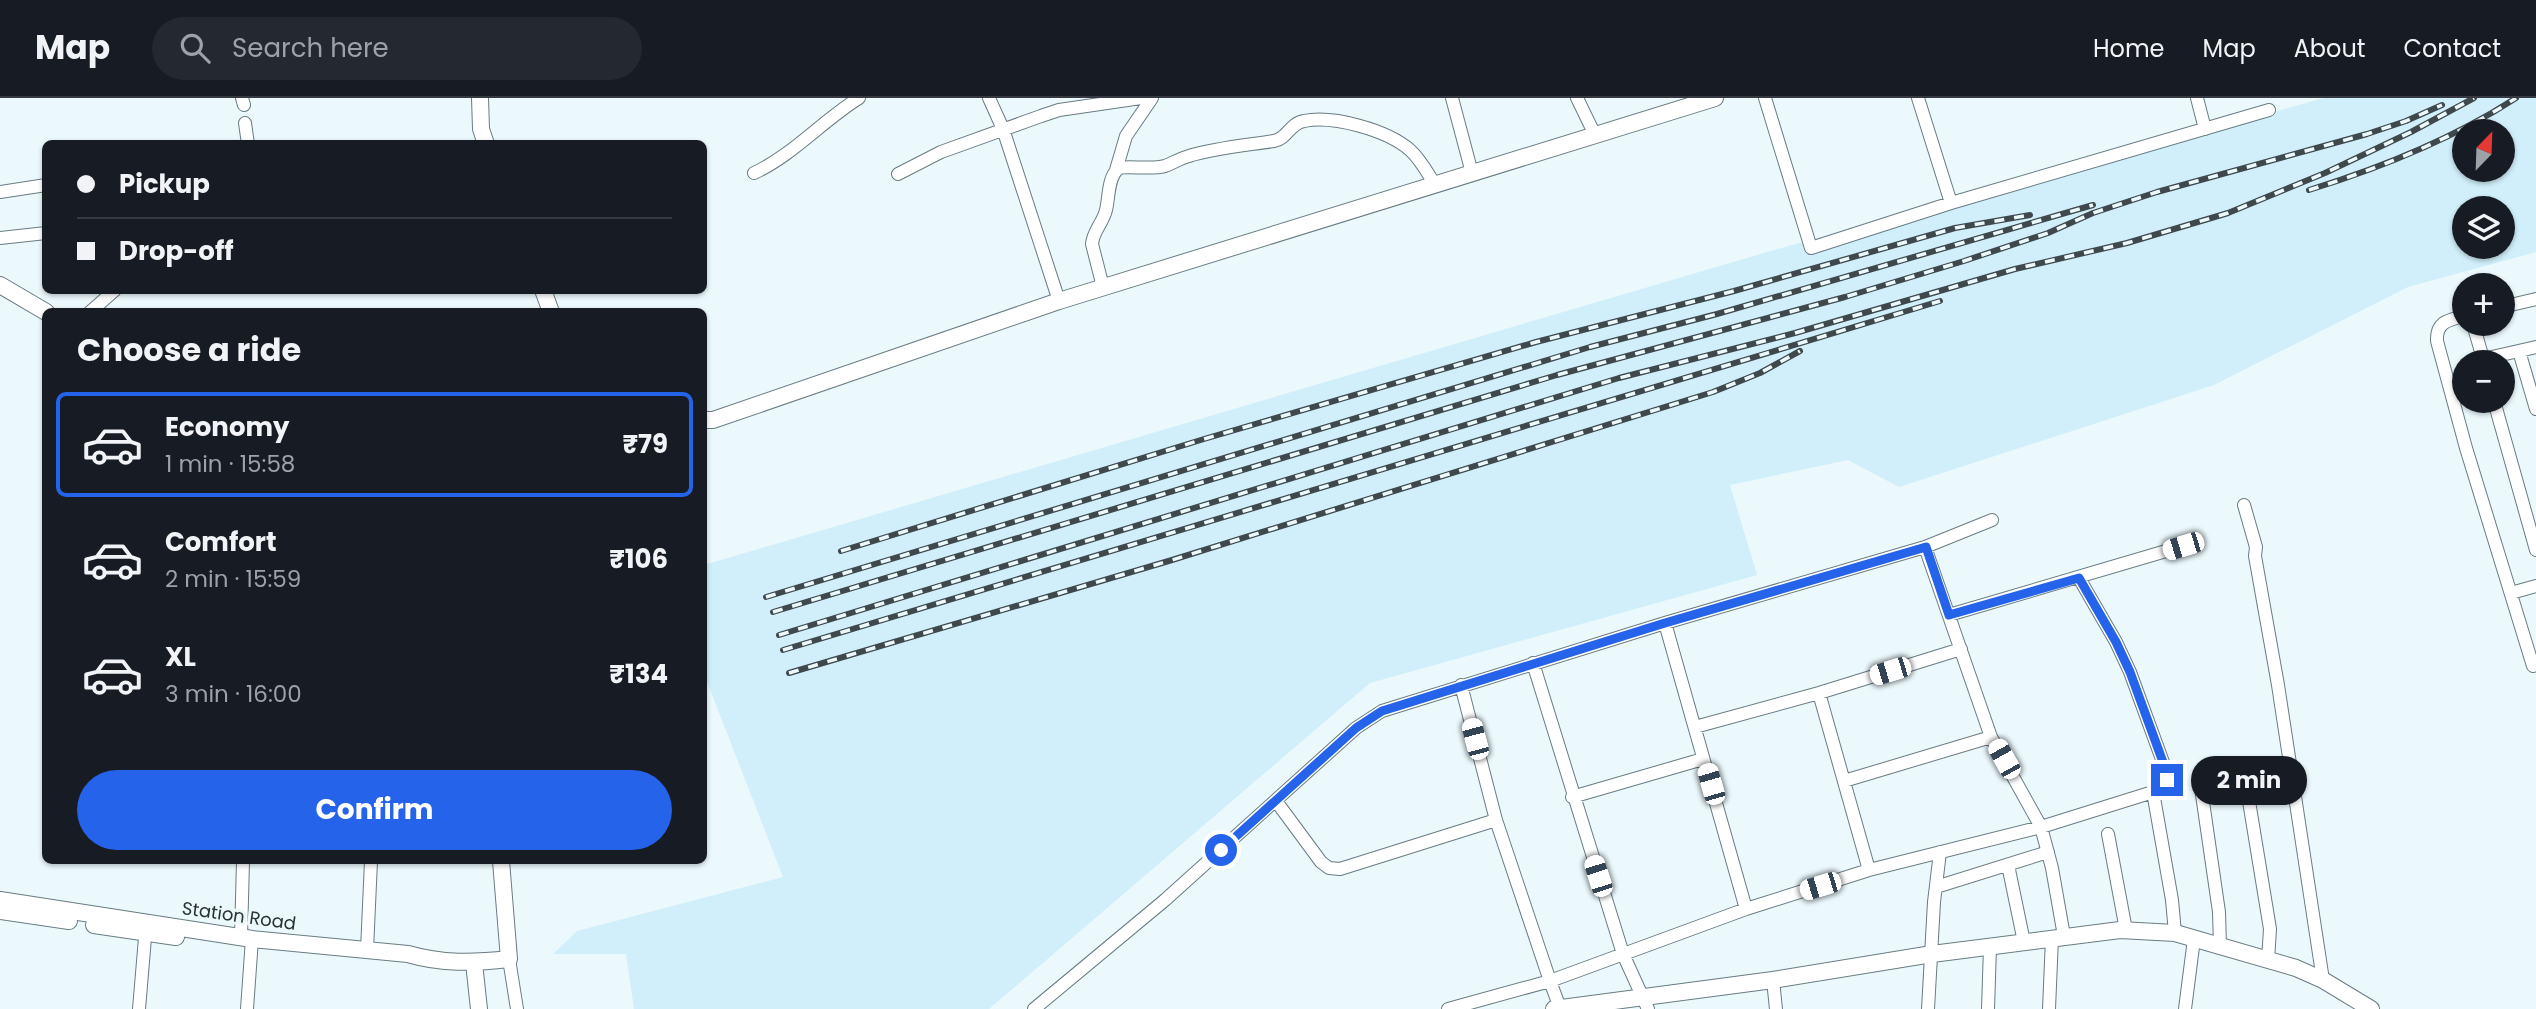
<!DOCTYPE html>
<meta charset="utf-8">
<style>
body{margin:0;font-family:Poppins,sans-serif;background:#242831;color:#f1f3f6;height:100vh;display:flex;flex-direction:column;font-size:26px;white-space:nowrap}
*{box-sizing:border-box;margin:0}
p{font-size:23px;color:#9ea1a6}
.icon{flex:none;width:38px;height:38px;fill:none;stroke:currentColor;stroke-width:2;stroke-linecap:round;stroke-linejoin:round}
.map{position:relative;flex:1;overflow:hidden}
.panel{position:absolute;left:42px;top:210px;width:665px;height:556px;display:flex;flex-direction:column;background:#171b24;border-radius:10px;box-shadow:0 2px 5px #0004}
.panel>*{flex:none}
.banner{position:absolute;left:42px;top:42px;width:665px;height:154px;border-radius:10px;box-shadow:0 2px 5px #0004;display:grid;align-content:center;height:154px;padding:0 35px;background:#171b24}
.needle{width:46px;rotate:23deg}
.fabs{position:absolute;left:2452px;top:21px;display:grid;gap:14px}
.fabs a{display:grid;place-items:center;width:63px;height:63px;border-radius:50%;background:#171b24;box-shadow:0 2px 5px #0004;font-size:35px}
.end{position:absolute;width:32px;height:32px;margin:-16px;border:9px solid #2563eb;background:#fff;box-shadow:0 0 0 4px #fff}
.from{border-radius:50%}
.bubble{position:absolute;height:49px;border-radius:24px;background:#171b24;box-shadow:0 2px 5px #0004;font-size:23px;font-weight:700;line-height:49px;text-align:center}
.car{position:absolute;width:21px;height:42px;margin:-21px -10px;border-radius:9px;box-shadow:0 0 5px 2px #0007;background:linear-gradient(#fff 24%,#345 0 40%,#fff 0 76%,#345 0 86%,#fff 0)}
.banner b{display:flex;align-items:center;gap:24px;height:66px;font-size:26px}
.banner b+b{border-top:2px solid #363941}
.banner i{width:18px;height:18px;background:#f1f3f6}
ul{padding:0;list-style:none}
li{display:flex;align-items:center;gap:21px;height:105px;margin:0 14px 10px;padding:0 21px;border:4px solid transparent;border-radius:10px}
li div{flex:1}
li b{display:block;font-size:26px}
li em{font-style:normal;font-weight:700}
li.on{border-color:#2563eb}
li>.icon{width:63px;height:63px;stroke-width:1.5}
h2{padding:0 35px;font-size:32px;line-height:84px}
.primary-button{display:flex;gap:14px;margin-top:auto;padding:14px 35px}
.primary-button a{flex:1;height:80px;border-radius:42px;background:#2563eb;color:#fff;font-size:28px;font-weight:700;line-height:80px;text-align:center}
header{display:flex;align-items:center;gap:42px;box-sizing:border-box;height:98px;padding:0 35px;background:#171b24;border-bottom:2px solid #363941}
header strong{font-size:33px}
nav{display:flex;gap:38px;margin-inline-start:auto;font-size:24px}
.search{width:490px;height:63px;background:#242831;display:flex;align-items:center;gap:18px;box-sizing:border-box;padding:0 24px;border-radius:38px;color:#9ea1a6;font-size:26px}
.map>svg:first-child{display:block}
.built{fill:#d0effa;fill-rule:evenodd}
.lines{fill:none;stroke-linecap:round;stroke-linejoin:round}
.minor-casing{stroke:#687c83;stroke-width:14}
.major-casing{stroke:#687c83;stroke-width:18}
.minor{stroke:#fff;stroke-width:12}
.major{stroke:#fff;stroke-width:16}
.rail-casing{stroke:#3f484c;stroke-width:6}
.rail{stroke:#ebf9fd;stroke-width:3.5;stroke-dasharray:10;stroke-linecap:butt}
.route{stroke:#2563eb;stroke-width:9}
.labels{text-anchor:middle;stroke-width:6;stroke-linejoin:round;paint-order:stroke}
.street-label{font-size:18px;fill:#293235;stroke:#ebf9fd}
</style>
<header>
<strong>Map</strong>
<div class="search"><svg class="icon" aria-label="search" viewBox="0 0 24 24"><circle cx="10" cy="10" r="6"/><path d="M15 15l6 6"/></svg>Search here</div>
<nav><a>Home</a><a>Map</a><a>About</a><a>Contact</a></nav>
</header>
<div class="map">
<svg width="2536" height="911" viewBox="0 0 2536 911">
<rect width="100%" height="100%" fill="#ebf9fd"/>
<!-- built -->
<path class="built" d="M2324,0H2536V154L2408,189L2214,287L1899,389L1848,362L1730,387L1757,477L1370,585L989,911H634L626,856H553L577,833L783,779L704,576V467L1774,152ZM2464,33H2502V72H2464ZM2464,110H2502V149H2464Z"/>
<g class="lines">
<defs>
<path id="minor" d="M242,0L244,7
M989,0L1003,31L1059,203
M1452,0L1472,75
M1577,0L1595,37
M1765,0L1811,150L1951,105L2269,12
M1918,0L1951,105
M2197,0L2205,31
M245,25L248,46
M1116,72L1126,38L1152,0
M754,75C793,57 822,23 859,0
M898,76L941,54L1041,18L1059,12L1141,0
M0,94L46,87
M0,140L46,135
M1103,189L1092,146C1093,133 1103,125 1106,112C1109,100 1108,79 1118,71C1123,67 1153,72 1165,68C1173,65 1181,60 1189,58C1214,50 1248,47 1274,43C1287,41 1290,25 1304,23C1333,17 1387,32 1410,52C1421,62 1427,74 1435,87
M2502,209L2536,201
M90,214L115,192
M2464,218C2448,222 2436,224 2437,243L2466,350L2533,568
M2473,226L2484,264
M2519,253L2536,311
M2483,261L2536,249
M2494,303L2536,452
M2244,407L2256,449L2255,458L2278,587L2323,882
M1925,449L1991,639L2041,729L2052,770L2064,838
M2511,495L2536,488
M1949,517L2183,448
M1665,525L1746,811
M1533,565L1623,856L1648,911
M1461,587L1496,722L1550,883L1746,811L1869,772L2041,729L2153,694L2165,686L2167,675L2130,574L2116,544L2079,480
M1819,595L1869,772
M1695,629L1819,595L1961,551
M2245,679L2270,831L2268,862
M1844,683L1991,639
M2201,690L2219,814L2220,848
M2153,694L2172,802L2175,835
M1572,699L1703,661
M1276,703L1321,764L1329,770L1340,771L1496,722
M2108,736L2126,832
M2008,767L2024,844
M1936,789L2048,754
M241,839L243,763
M367,852L371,763
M509,861L517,911
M1773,882L1776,911
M139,911L146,828
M247,911L252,841
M1034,911L1165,802L1356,630L1382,613L1665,525L1925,449L1992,422
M1448,911L1550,883L1560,910
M1928,911L1934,804L1940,754
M1988,911L1990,849
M2049,911L2052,840
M2185,911L2194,841"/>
<path id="major" d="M480,0L481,31L486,46
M0,187L46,214
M543,192L551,214
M704,322H713L1059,203L1715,0
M0,802L252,841L408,856C442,866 474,865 509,861L501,763
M0,813L69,823
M94,827L176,839
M474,865L479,911
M1554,911L1773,882L1932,856L2120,832L2175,835L2296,870L2323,882L2371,911"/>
</defs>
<!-- minor casing -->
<use href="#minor" class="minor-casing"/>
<!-- major casing -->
<use href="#major" class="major-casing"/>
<!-- minor -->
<use href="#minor" class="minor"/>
<!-- major -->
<use href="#major" class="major"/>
<defs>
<path id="rail" d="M2309,92C2380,70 2453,41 2516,0
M841,453L1204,341L1536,244L1734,193L1955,130L2030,117
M766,499L1590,249L1717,216L2093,107
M773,514L1557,277L1845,199L1964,163L2048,135L2093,115L2157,94L2367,36L2406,23L2442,7
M779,537L1619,280L1795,235L2015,171L2127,145L2228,115L2325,75L2411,34L2474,0
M783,552L1940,203
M789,575L1172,462L1713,294L1760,275L1800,253"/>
</defs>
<!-- rail casing -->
<use href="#rail" class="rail-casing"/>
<!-- rail -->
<use href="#rail" class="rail"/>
</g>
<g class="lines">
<!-- route -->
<path class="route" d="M1221,752L1356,630L1382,613L1665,525L1926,449L1949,517L2079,480L2116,544L2130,574L2167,675V682"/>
</g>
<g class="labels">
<!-- street labels -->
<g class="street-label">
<text transform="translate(239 818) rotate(8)" y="6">Station Road</text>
</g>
</g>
</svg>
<div class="fabs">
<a><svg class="needle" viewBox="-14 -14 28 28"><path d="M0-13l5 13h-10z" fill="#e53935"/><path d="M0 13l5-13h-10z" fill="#9ea1a6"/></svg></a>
<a><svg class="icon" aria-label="layers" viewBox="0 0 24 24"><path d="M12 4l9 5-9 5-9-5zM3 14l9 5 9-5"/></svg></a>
<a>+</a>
<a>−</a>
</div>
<i class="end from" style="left:1221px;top:752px"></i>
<i class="end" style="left:2167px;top:682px"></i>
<div class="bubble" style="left:2191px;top:658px;width:116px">2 min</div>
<i class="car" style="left:2183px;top:448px;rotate:253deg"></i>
<i class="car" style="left:1890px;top:573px;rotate:253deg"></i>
<i class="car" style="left:1475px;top:641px;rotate:345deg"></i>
<i class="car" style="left:2004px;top:661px;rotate:331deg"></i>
<i class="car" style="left:1711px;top:686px;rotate:344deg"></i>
<i class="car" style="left:1598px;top:778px;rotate:342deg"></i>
<i class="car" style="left:1820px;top:788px;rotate:253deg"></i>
<div class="banner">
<b><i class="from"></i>Pickup</b>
<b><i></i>Drop-off</b>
</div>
<section class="panel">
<h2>Choose a ride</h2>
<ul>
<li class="on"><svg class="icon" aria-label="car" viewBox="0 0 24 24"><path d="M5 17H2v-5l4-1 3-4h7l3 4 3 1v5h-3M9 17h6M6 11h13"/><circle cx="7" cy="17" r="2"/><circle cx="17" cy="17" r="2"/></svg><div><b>Economy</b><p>1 min · 15:58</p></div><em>₹79</em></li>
<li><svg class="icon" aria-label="car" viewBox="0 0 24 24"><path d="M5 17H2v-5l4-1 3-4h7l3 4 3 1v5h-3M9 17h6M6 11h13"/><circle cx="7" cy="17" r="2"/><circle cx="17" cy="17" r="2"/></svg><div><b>Comfort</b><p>2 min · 15:59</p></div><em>₹106</em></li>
<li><svg class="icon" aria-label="car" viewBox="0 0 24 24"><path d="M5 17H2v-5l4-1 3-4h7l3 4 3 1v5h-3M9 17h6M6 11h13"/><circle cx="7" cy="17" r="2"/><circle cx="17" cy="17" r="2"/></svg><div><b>XL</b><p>3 min · 16:00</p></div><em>₹134</em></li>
</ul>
<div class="primary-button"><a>Confirm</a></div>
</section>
</div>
